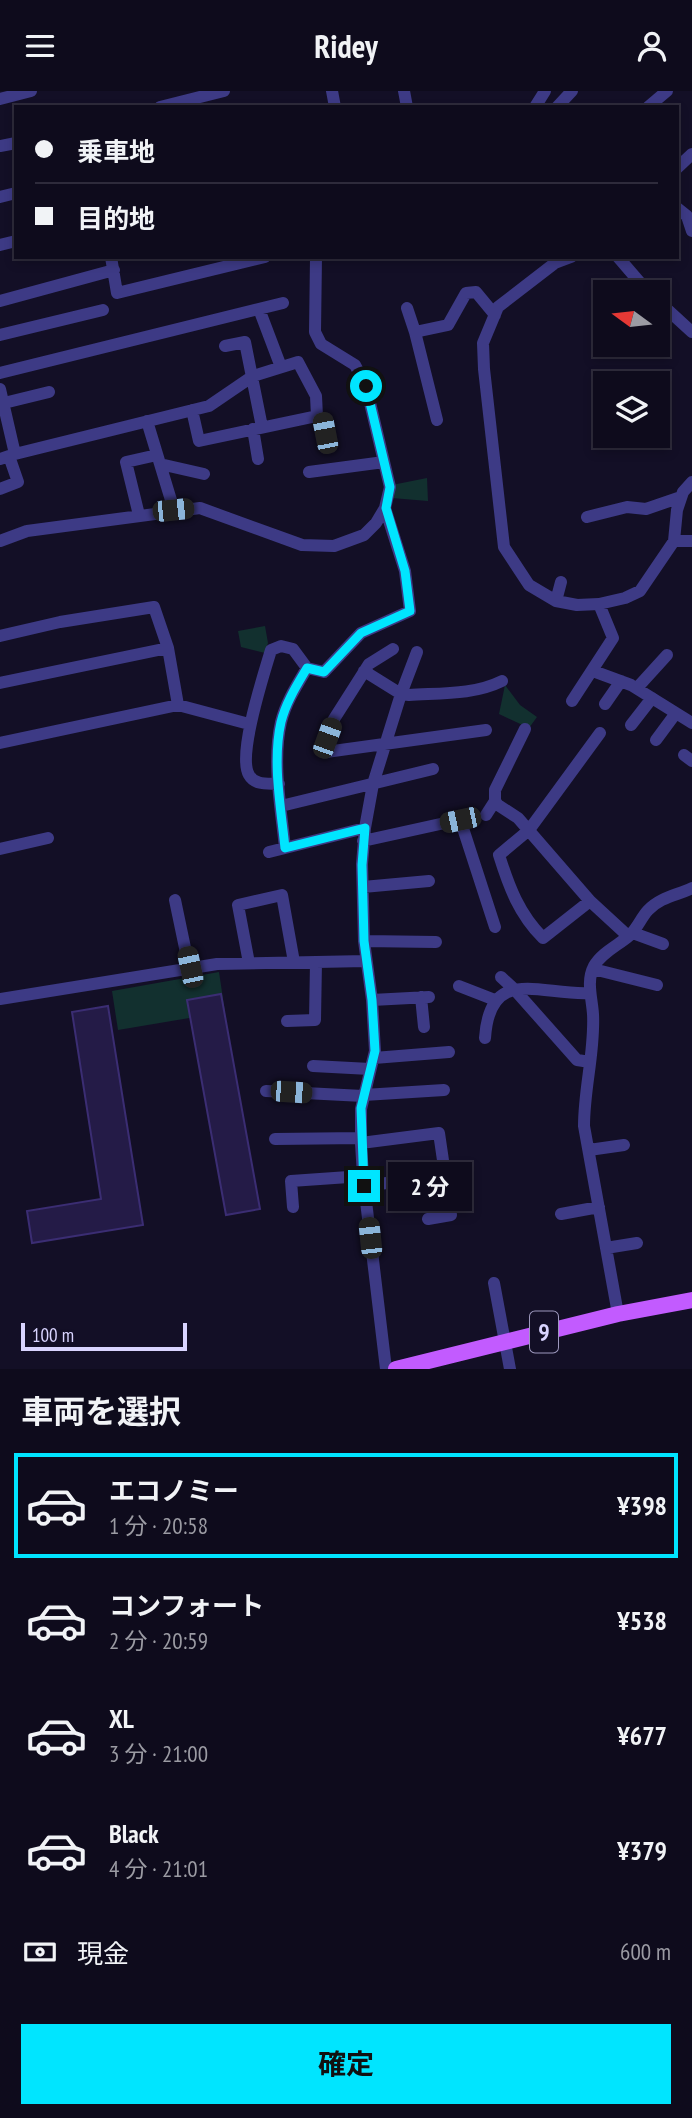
<!DOCTYPE html>
<html lang="ja">
<meta charset="utf-8">
<style>
body{margin:0;font-family:"PT Sans Narrow","Noto Sans JP",sans-serif;background:#171425;color:#f1f3f6;height:100vh;display:flex;flex-direction:column;font-size:26px;white-space:nowrap}
*{box-sizing:border-box;margin:0}
p{font-size:23px;color:#9b9ba3}
.icon{flex:none;width:38px;height:38px;fill:none;stroke:currentColor;stroke-width:2;stroke-linecap:round;stroke-linejoin:round}
.map{position:relative;height:1278px;overflow:hidden}
.drawer{display:flex;flex-direction:column;background:#0e0b1c;flex:1}
.drawer>*{flex:none}
.banner{position:absolute;left:14px;top:14px;width:665px;height:154px;border-radius:0px;box-shadow:0 4px 10px #0003,0 0 0 2px #2e2b3b;display:grid;align-content:center;height:154px;padding:0 21px;background:#0e0b1c}
.needle{width:46px;rotate:285deg}
.controls{position:absolute;left:593px;top:189px;display:grid;gap:14px}
.controls a{display:grid;place-items:center;width:77px;height:77px;border-radius:0px;background:#0e0b1c;box-shadow:0 4px 10px #0003,0 0 0 2px #2e2b3b;font-size:35px}
.scale{position:absolute;left:21px;bottom:18px;width:166px;box-sizing:border-box;padding-left:7px;border:4px solid #d9d4ff;border-top:0;font-size:19px;line-height:24px;white-space:nowrap;color:#d9d4ff;-webkit-text-stroke:5px #130f26;paint-order:stroke}
.end{position:absolute;width:32px;height:32px;margin:-16px;border:9px solid #00e5ff;background:#111;box-shadow:0 0 0 4px #111}
.from{border-radius:50%}
.bubble{position:absolute;height:49px;border-radius:0px;background:#0e0b1c;box-shadow:0 4px 10px #0003,0 0 0 2px #2e2b3b;font-size:23px;font-weight:700;line-height:49px;text-align:center}
.car{position:absolute;width:21px;height:42px;margin:-21px -10px;border-radius:9px;box-shadow:0 0 5px 2px #0007;background:linear-gradient(#222 24%,#8ab4d8 0 40%,#222 0 76%,#8ab4d8 0 86%,#222 0)}
.banner b{display:flex;align-items:center;gap:24px;height:66px;font-size:26px}
.banner b+b{border-top:2px solid #2e2b3b}
.banner i{width:18px;height:18px;background:#f1f3f6}
ul{padding:0;list-style:none}
li{display:flex;align-items:center;gap:21px;height:105px;margin:0 14px 10px;padding:0 7px;border:4px solid transparent;border-radius:0px}
li div{flex:1}
li b{display:block;font-size:26px}
li em{font-style:normal;font-weight:700}
li.on{border-color:#00e5ff}
li>.icon{width:63px;height:63px;stroke-width:1.5}
h2{padding:0 21px;font-size:32px;line-height:84px}
.pay{display:flex;align-items:center;gap:18px;height:77px;padding:0 21px;font-size:26px}
.pay p{margin-inline-start:auto}
.primary-button{display:flex;gap:14px;margin-top:auto;padding:14px 21px}
.primary-button a{flex:1;height:80px;border-radius:0px;background:#00e5ff;color:#111;font-size:28px;font-weight:700;line-height:80px;text-align:center}
header{display:flex;justify-content:space-between;align-items:center;height:91px;padding:0 21px;background:#0e0b1c;font-size:32px;font-weight:700}
.map>svg:first-child{display:block}
.green{fill:#12302f}
.building{fill:#241b47;stroke:#3b2d73;stroke-width:2}
.lines{fill:none;stroke-linecap:round;stroke-linejoin:round}
.minor{stroke:#3d3a85;stroke-width:12}
.major{stroke:#c25bff;stroke-width:16}
.route{stroke:#00e5ff;stroke-width:9}
.labels{text-anchor:middle;stroke-width:5;stroke-linejoin:round;paint-order:stroke}
.shield{fill:#130f26;stroke:#9e99be;stroke-width:2}
.shield-label{font-size:24px;font-weight:bold;fill:#d9d4ff}
</style>
<header><svg class="icon" aria-label="menu" viewBox="0 0 24 24"><path d="M4 6h16M4 12h16M4 18h16"/></svg>Ridey<svg class="icon" aria-label="person" viewBox="0 0 24 24"><circle cx="12" cy="8" r="4"/><path d="M4 21q1-7 8-7t8 7"/></svg></header>
<div class="map">
<svg width="692" height="1278" viewBox="0 0 692 1278">
<rect width="100%" height="100%" fill="#130f26"/>
<!-- green -->
<path class="green" d="M427,387L428,410L392,407V394Z
M265,535L268,552L265,562L241,556L238,540Z
M505,594L520,614L537,626L529,637L499,623Z
M219,881L225,921L118,939L112,900Z"/>
<!-- building -->
<path class="building" d="M221,903L260,1118L226,1124L187,909Z
M108,915L143,1134L32,1152L27,1120L101,1108L72,921Z"/>
<g class="lines">
<!-- minor -->
<path class="minor" d="M332,0L335,16
M404,0L407,16
M0,8L31,0
M160,16L224,0
M535,16L545,0
M557,16L572,0
M648,16L667,0
M0,55L16,52
M677,77L692,63
M0,106L16,102
M677,117L687,125L692,140
M0,154L16,150
M111,166L117,202L265,166
M571,166L555,172L498,216L483,252L484,278L504,456L529,494L556,510L577,514L599,513L625,507L640,500L674,450L677,419L683,401L692,391
M618,166L648,201
M0,210L114,179
M658,210L692,241
M407,217L415,241
M259,218L281,276
M0,244L103,219
M225,255L245,251L262,336
M0,282L283,212
M0,298L15,363
M4,312L49,301
M317,325L322,328L327,356
M437,329L415,241L448,234L466,202L476,201L495,224
M147,330L174,419
M253,338L258,368
M0,368L15,363L209,315L253,285L298,271L316,305L317,325L199,350L192,319
M160,373L204,383
M309,381L384,371
M0,398L18,391L9,365
M139,424L126,371L157,364
M587,426L627,416L646,418L681,406
M0,450L27,440L200,417L302,454L334,455L364,444L376,432L385,417L390,396L366,295L355,274L321,253L315,241L316,166
M674,450H692
M556,510L561,491
M0,545L60,531L154,516L168,557L178,614
M393,558L369,573L334,628L327,647L326,661L486,639
M307,577L324,581L361,542L410,520L405,480L385,417
M364,580L401,603L409,604C440,602 474,604 502,590
M593,580L631,594L692,632
M0,592L168,557
M637,597L667,564
M572,610L613,547L599,513
M605,613L621,590
M631,634L652,607
M525,638L495,699V710L498,714L518,727L590,810L628,845
M656,649L676,622
M0,652L178,614L249,633
M684,664L692,670
M279,693C269,692 255,695 249,684C237,664 264,583 271,559L281,555L293,558L307,577C297,594 286,611 281,631C272,671 281,717 285,757
M281,715L433,678
M486,724L495,710
M460,728L495,836
M363,750L472,726
M0,758L48,747
M269,761L365,737
M363,796L429,790
M175,809L189,876
M590,810L543,847C519,823 509,796 499,764L529,739L600,642
M633,842L663,853
M364,850L436,851
M249,872L238,814L282,804L294,871
M593,878L657,894
M501,886L514,898L577,969L590,971
M459,895L495,909
M421,906L424,936
M0,908L217,873L366,870
M372,909L429,906
M287,930L315,929L316,871
M485,947C490,873 541,905 590,902
M374,967L449,961
M313,975L370,978
M266,1000L363,1005
M364,1004L444,999
M275,1048L361,1047
M361,1052L439,1042L451,1124L428,1128
M589,1059L624,1054
M364,1095L402,1090
M293,1116L291,1090L363,1085
M561,1123L599,1116
M606,1157L637,1152
M494,1192L510,1278
M618,1223L584,1035C584,997 595,960 593,923C592,907 586,890 594,875C602,861 619,854 630,844C642,832 642,819 662,809C672,804 682,802 692,797
M386,1278L363,1085L361,1052V1018L375,960L372,909L364,850L362,773L365,737L373,693L401,603L417,561"/>
<!-- major -->
<path class="major" d="M396,1278L618,1223L692,1209"/>
</g>
<g class="lines">
<!-- route -->
<path class="route" d="M364,1095L361,1017L375,960L372,909L364,850L362,774L365,737L285,757C281,717 272,671 281,631C286,611 297,594 307,577L324,581L361,542L410,520L405,480L386,417L390,396L366,295"/>
</g>
<g class="labels">
<!-- shield labels -->
<rect class="shield" x="530" y="1220.5" width="28" height="41" rx="5"/>
<g class="shield-label">
<text x="544" y="1249">9</text>
</g>
</g>
</svg>
<div class="controls">
<a><svg class="needle" viewBox="-14 -14 28 28"><path d="M0-13l5 13h-10z" fill="#e53935"/><path d="M0 13l5-13h-10z" fill="#9b9ba3"/></svg></a>
<a><svg class="icon" aria-label="layers" viewBox="0 0 24 24"><path d="M12 4l9 5-9 5-9-5zM3 14l9 5 9-5"/></svg></a>
</div>
<div class="scale">100 m</div>
<i class="end from" style="left:366px;top:295px"></i>
<i class="end" style="left:364px;top:1095px"></i>
<div class="bubble" style="left:388px;top:1071px;width:84px">2 分</div>
<i class="car" style="left:325px;top:342px;rotate:349deg"></i>
<i class="car" style="left:173px;top:419px;rotate:84deg"></i>
<i class="car" style="left:327px;top:647px;rotate:20deg"></i>
<i class="car" style="left:460px;top:729px;rotate:258deg"></i>
<i class="car" style="left:190px;top:876px;rotate:348deg"></i>
<i class="car" style="left:291px;top:1001px;rotate:94deg"></i>
<i class="car" style="left:370px;top:1147px;rotate:354deg"></i>
<div class="banner">
<b><i class="from"></i>乗車地</b>
<b><i></i>目的地</b>
</div>
</div>
<section class="drawer">
<h2>車両を選択</h2>
<ul>
<li class="on"><svg class="icon" aria-label="car" viewBox="0 0 24 24"><path d="M5 17H2v-5l4-1 3-4h7l3 4 3 1v5h-3M9 17h6M6 11h13"/><circle cx="7" cy="17" r="2"/><circle cx="17" cy="17" r="2"/></svg><div><b>エコノミー</b><p>1 分 · 20:58</p></div><em>¥398</em></li>
<li><svg class="icon" aria-label="car" viewBox="0 0 24 24"><path d="M5 17H2v-5l4-1 3-4h7l3 4 3 1v5h-3M9 17h6M6 11h13"/><circle cx="7" cy="17" r="2"/><circle cx="17" cy="17" r="2"/></svg><div><b>コンフォート</b><p>2 分 · 20:59</p></div><em>¥538</em></li>
<li><svg class="icon" aria-label="car" viewBox="0 0 24 24"><path d="M5 17H2v-5l4-1 3-4h7l3 4 3 1v5h-3M9 17h6M6 11h13"/><circle cx="7" cy="17" r="2"/><circle cx="17" cy="17" r="2"/></svg><div><b>XL</b><p>3 分 · 21:00</p></div><em>¥677</em></li>
<li><svg class="icon" aria-label="car" viewBox="0 0 24 24"><path d="M5 17H2v-5l4-1 3-4h7l3 4 3 1v5h-3M9 17h6M6 11h13"/><circle cx="7" cy="17" r="2"/><circle cx="17" cy="17" r="2"/></svg><div><b>Black</b><p>4 分 · 21:01</p></div><em>¥379</em></li>
</ul>
<div class="pay"><svg class="icon" aria-label="cash" viewBox="0 0 24 24"><path d="M3 7h18v10H3z"/><circle cx="12" cy="12" r="2"/></svg>現金<p>600 m</p></div>
<div class="primary-button"><a>確定</a></div>
</section>
